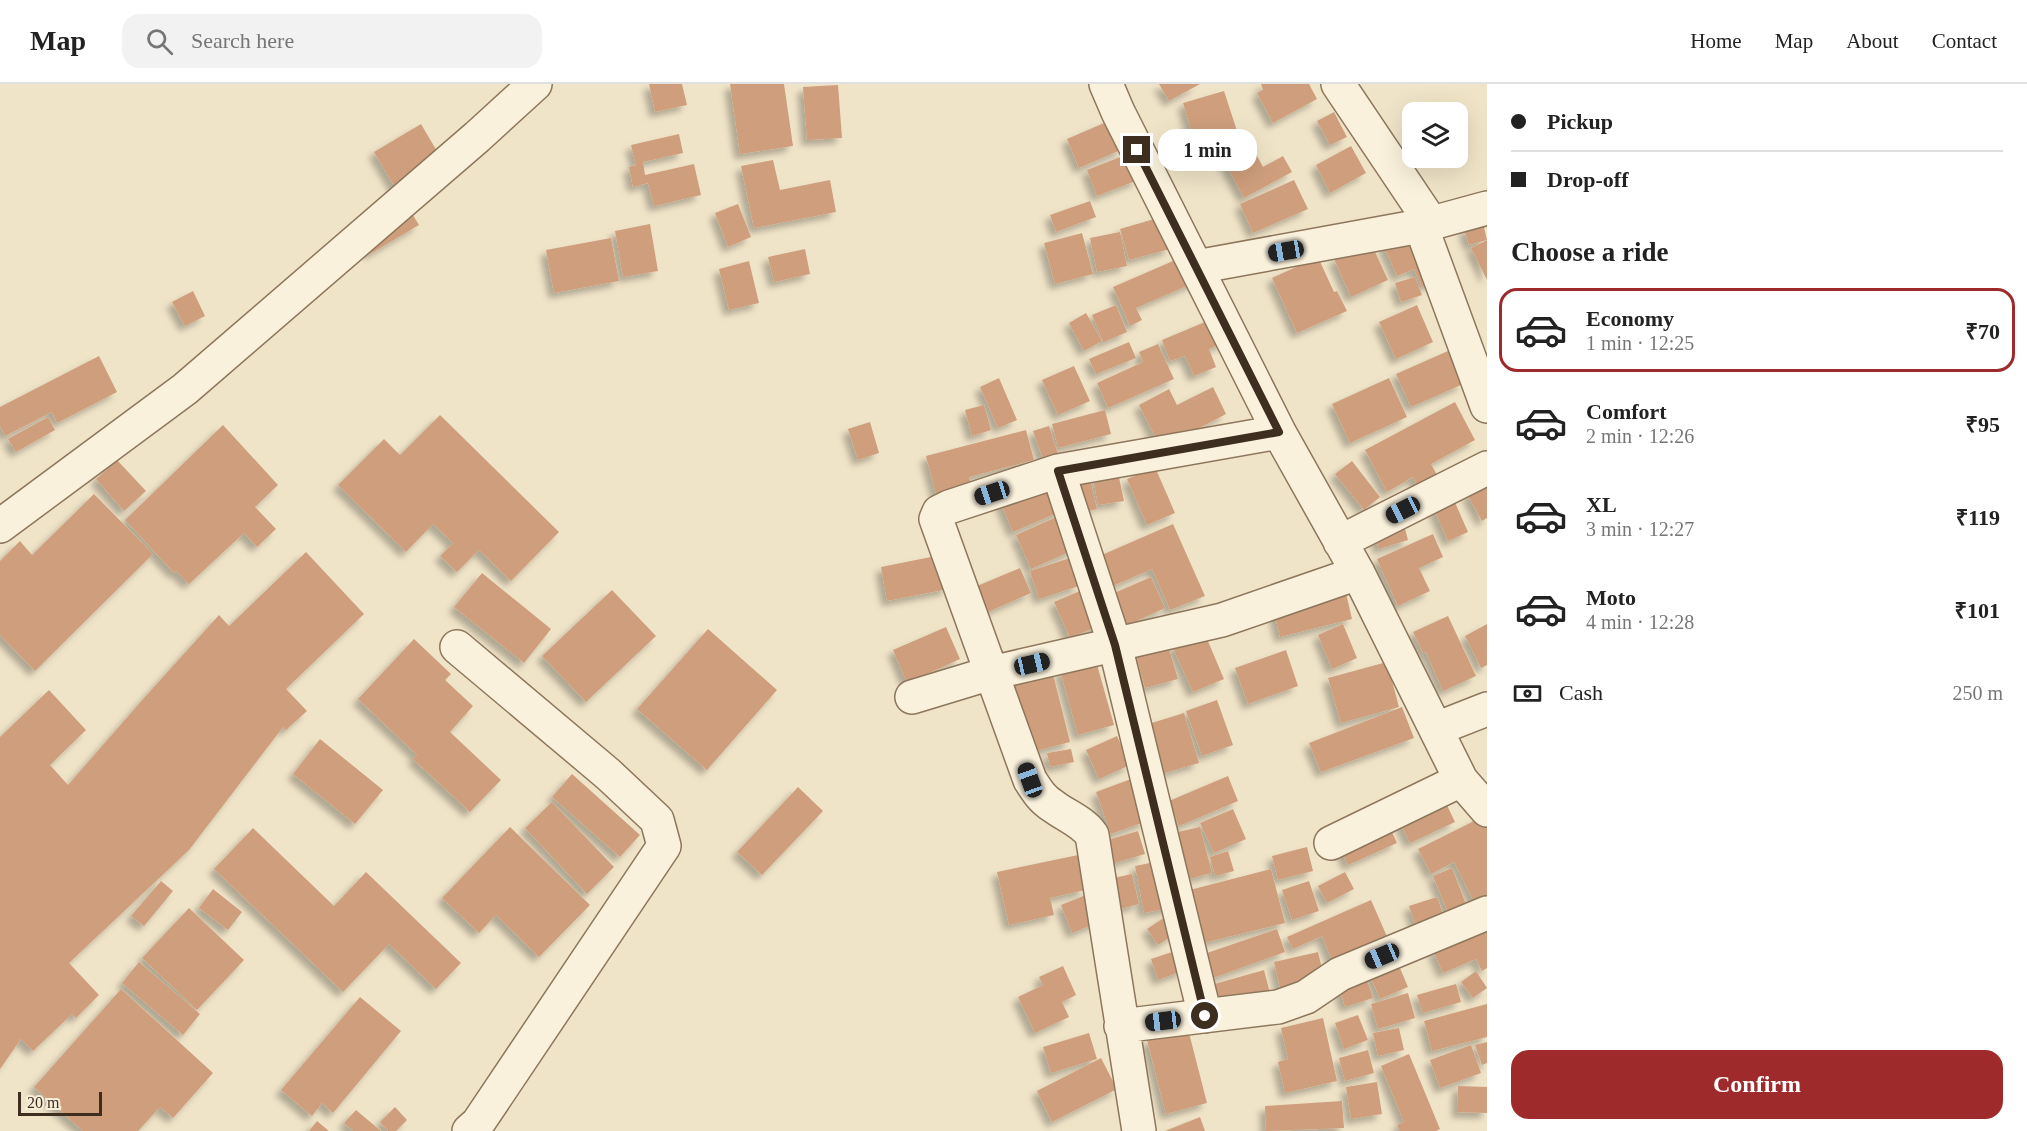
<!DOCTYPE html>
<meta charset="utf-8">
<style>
body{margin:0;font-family:"Times New Roman",serif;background:#f2f2f2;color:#222;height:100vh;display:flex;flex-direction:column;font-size:22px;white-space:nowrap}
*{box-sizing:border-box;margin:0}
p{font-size:20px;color:#767676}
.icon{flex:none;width:33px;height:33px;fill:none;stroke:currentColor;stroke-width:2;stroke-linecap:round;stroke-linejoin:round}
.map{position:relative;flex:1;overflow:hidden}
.drawer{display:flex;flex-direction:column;background:#fff;width:540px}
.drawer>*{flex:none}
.banner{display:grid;align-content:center;height:132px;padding:0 24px;background:#fff}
.controls{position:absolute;left:1402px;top:18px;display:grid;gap:12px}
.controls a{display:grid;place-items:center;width:66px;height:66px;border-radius:12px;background:#fff;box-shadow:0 6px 24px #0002;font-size:30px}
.scale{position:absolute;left:18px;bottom:15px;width:84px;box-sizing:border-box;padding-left:6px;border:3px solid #3d2e20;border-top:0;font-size:16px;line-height:21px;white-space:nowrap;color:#3d2e20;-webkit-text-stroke:4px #f7eed8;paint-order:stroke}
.end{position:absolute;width:27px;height:27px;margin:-14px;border:8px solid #3d2e20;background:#fff;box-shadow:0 0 0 3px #fff}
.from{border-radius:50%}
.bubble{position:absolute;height:42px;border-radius:18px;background:#fff;box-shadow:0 6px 24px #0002;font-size:20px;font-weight:800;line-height:42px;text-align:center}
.car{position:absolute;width:18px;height:36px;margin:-18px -9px;border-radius:8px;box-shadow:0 0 4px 2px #0007;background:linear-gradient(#222 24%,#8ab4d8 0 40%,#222 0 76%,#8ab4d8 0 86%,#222 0)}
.banner b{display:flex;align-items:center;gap:21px;height:57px;font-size:22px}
.banner b+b{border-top:2px solid #e0e0e0}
.banner i{width:15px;height:15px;background:#222}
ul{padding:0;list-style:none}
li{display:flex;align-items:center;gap:18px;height:84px;margin:0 12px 9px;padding:0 12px;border:3px solid transparent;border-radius:18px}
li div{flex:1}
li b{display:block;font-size:22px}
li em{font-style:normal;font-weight:800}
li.active{border-color:#9e2a2b}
li>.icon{width:54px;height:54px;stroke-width:1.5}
h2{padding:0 24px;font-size:27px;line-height:72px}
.pay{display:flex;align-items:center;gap:15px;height:66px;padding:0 24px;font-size:22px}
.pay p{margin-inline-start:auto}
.primary-button{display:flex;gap:12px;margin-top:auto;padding:12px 24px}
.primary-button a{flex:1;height:69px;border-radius:18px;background:#9e2a2b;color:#fff;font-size:24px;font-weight:800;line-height:69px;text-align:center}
header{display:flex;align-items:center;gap:36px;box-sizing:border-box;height:84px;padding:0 30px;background:#fff;border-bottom:2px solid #e0e0e0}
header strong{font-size:28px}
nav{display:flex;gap:33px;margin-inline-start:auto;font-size:21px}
.search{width:420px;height:54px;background:#f2f2f2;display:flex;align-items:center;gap:15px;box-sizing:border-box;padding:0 21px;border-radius:18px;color:#767676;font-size:22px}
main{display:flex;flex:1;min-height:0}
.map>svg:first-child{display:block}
.building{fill:#cf9f7d;filter:url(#shadow)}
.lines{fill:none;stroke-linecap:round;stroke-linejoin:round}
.minor-casing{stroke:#8d765c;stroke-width:36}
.minor{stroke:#faf1dc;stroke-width:33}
.route{stroke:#3d2e20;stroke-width:8}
</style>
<header>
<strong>Map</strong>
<div class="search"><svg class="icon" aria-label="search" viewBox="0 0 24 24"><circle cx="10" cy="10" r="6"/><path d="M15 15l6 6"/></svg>Search here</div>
<nav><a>Home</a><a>Map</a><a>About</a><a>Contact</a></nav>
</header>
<main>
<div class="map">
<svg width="1487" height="1047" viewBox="0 0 1487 1047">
<defs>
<filter id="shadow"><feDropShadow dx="-5.5" dy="5.5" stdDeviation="3" flood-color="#0004"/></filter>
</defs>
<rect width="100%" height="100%" fill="#f0e4c8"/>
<!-- building -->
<path class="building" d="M649,0H682L687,21L655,28Z
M730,0H784L793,62L740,70Z
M1159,0H1200L1169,17Z
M1261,0H1309L1317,15L1273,39L1257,9L1263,6Z
M838,1L842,54L807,56L803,3Z
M1224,7L1238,50L1196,62L1183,19Z
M1334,28L1347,53L1330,61L1317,37Z
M1111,36L1123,65L1079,84L1067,55Z
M421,40L451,91L405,118L419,141L370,170L354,143L402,115L374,68Z
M679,50L683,69L643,78L645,91L694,80L701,111L654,122L648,99L633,103L629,83L636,81L631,61Z
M1249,57L1263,83L1283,72L1292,88L1244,114L1221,71Z
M1351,62L1366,89L1330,109L1316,81Z
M1128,70L1138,96L1097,112L1087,86Z
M773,76L780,106L830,96L836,128L754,144L741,82Z
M1294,96L1308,125L1253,149L1240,120Z
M1090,117L1096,133L1056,148L1050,131Z
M738,120L751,153L728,163L715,129Z
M1161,133L1170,165L1129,176L1120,145Z
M1483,139L1487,156L1469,161L1464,145Z
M650,140L658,187L623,193L615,147Z
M1416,147L1438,196L1422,203L1414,185L1397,192L1383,160Z
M1120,148L1127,182L1097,188L1090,154Z
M1082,149L1093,190L1055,200L1044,159Z
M611,154L619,197L554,209L546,166Z
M1487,156V196L1471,164Z
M1371,159L1388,196L1351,213L1334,175Z
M805,165L810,190L774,198L768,173Z
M1187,171L1198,197L1136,224L1142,236L1130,242L1113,203Z
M1318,173L1334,208L1337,207L1347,227L1297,249L1272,194Z
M749,177L759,219L729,226L719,185Z
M1415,193L1422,211L1401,218L1395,199Z
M193,207L205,232L185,242L172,218Z
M1116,221L1127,248L1104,258V260L1092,231Z
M1417,221L1433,258L1396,275L1379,238Z
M1086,229L1102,257L1084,267L1069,239Z
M1217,233L1227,257L1209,265L1216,283L1194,292L1185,272L1170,277L1162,256Z
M1129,258L1136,274L1096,290L1089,275Z
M1158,260L1174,295L1108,324L1097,299L1143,278L1139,268Z
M1448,267L1463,300L1411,323L1396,290Z
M99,272L117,308L57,339L52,328L5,352L0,342V323Z
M1074,282L1090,317L1058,331L1042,296Z
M999,294L1017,336L998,344L980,303Z
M1389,294L1407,333L1350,359L1332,320Z
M1213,303L1226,330L1161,364L1139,321L1169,305L1177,321Z
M1455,318L1475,356L1431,380L1438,393L1418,403L1413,393L1387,408L1365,366Z
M984,321L991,346L972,352L965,326Z
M1105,326L1111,350L1058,364L1052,340Z
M440,331L559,448L511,497L479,466L457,488L440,472L453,459L433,440L406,468L338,401L384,355L400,371Z
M48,333L55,346L16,368L8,355Z
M870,338L879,369L858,376L848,345Z
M223,341L278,401L255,423L276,445L257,463L244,449L189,500L176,487L174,489L125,436Z
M1049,342L1058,370L1043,375L1033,347Z
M1026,346L1034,376L969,393L974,412L939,421L926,372Z
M117,376L146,407L124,427L96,395Z
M1352,377L1380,413L1364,426L1335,390Z
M1155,383L1175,429L1147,441L1127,395Z
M1118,389L1124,417L1098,421L1093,393Z
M1090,394L1097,425L1074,430L1067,399Z
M1051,395L1064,426L1013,448L1000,417Z
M1487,399V434L1482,437L1467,410Z
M94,410L153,470L35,587L0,551V477L20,457L32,471Z
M1453,414L1468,448L1448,457L1433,423Z
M1061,431L1076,465L1031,485L1016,451Z
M1403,437L1408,456L1379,465L1373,446Z
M1173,440L1205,512L1170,526L1152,485L1108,504L1095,474Z
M1433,450L1443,473L1419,484L1430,507L1398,522L1377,475Z
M306,468L364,530L286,605L307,627L286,646L283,643L189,766L69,879L99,911L76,934L72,930L33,967L21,955L0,985V653L49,606L86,646L50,681L68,701L144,614L219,531L229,542Z
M941,471L948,505L887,517L881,483Z
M1070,474L1079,502L1039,515L1030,487Z
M1020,484L1031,509L981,531L970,505Z
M482,489L551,545L524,579L454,523Z
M1151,493L1165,524L1119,545L1105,513Z
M1087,504L1103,540L1070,554L1054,518Z
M1345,505L1352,535L1280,553L1273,523Z
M612,506L656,552L586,618L542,572Z
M1448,532L1476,592L1443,607L1426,568L1423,569L1413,548Z
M1343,540L1357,574L1332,585L1318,551Z
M1487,540V581L1481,584L1465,552Z
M946,543L960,575L907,599L893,566Z
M708,545L777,606L707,686L637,625Z
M1204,548L1224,595L1193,608L1172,562Z
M1165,552L1178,595L1145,604L1133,561Z
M414,555L451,590L445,596L473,622L450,648L501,696L470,728L413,675L417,671L358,615Z
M1286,566L1298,602L1248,620L1235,584Z
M1096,577L1114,641L1078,651L1060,586Z
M1387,578L1399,623L1341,639L1328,594Z
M1052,586L1070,658L1028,669L1010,597Z
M1217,616L1233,661L1202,672L1186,627Z
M1402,623L1414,654L1321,688L1309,659Z
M1184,629L1199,679L1161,690L1145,641Z
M1117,652L1130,681L1099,695L1086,666Z
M320,655L383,706L355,740L293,690Z
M1071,665L1074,678L1050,683L1047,669Z
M572,690L640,751L620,773L552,713Z
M1228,692L1238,717L1179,742L1169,717Z
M1131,695L1147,737L1111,750L1096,708Z
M798,703L823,727L762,791L737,768Z
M1444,715L1455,738L1410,759L1399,736Z
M552,718L614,783L587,810L525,744Z
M1233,725L1246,755L1214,769L1200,739Z
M1484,732L1487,738V824L1479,828L1454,778L1431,790L1418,765Z
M1387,737L1397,759L1348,781L1338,759Z
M510,743L590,821L539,873L496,831L479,849L442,814Z
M1200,743L1212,789L1181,797L1169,750Z
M253,744L334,822L366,788L461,879L436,905L389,860L343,908L214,785Z
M1138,747L1145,770L1108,781L1101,758Z
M1307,763L1313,787L1278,796L1272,772Z
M1228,767L1234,787L1215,792L1210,773Z
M1078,771L1085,806L1050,814L1054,831L1009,841L997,788Z
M1165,776L1175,823L1144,829L1135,782Z
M1452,784L1467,823L1449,831L1433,792Z
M1271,785L1285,839L1195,861L1182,808Z
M1345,788L1354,805L1327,819L1318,802Z
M1132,790L1139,820L1116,826L1109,795Z
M161,797L173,807L144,842L131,832Z
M1309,797L1319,827L1292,836L1282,806Z
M213,805L242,828L228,846L199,824Z
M1093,808L1104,836L1072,849L1061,821Z
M1437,813L1446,838L1418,848L1409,822Z
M1371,816L1389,857L1334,881L1322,852L1293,865L1287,853Z
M189,824L244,876L197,926L142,874Z
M1168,831L1179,847L1158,861L1147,845Z
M1485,844L1487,850V884L1482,887L1476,875L1443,889L1433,866Z
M1277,845L1285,868L1213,894L1204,870Z
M1178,866L1185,886L1158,896L1151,875Z
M1318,868L1324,893L1280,904L1274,878Z
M1397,877L1408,903L1380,915L1369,889Z
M139,878L200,930L183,951L122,899Z
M1063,882L1076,911L1062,918L1069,933L1035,949L1018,913L1043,901L1039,893Z
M1264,886L1270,909L1210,926L1204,903Z
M1476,887L1487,904L1473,914L1461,898Z
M1365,890L1373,914L1345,923L1338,899Z
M1456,900L1461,918L1423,929L1417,911Z
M121,905L213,989L173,1034L160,1023L138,1047H83L34,1003Z
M1408,909L1415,934L1378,945L1371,920Z
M360,913L401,947L333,1029L322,1019L312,1032L281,1006Z
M1487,920V953L1432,967L1424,937Z
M1358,931L1368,956L1344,965L1335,939Z
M1323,934L1337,997L1285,1009L1278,978L1288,975L1281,944Z
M1399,944L1404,966L1378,972L1373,949Z
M1188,945L1207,1019L1166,1030L1147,956Z
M1089,949L1097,975L1051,989L1043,963Z
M1487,958V979L1482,981L1475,961Z
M1471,961L1481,989L1440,1004L1430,976Z
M1368,966L1374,989L1345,997L1339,974Z
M1409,970L1440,1045L1436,1047H1400L1397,1041L1404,1038L1381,982Z
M1101,974L1117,1005L1052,1038L1037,1007Z
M1377,998L1382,1030L1351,1035L1346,1003Z
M1458,1002L1487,1003V1029L1457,1028Z
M1342,1017L1344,1044L1266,1047L1265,1022Z
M395,1023L407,1036L396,1047H388L380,1038Z
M356,1026L381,1047H353L344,1039Z
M1200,1033L1205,1047H1165Z
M317,1037L329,1047H309Z"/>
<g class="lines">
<defs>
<path id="minor" d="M1106,0L1118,28L1279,348L1358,489L1461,696L1487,726
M1338,0L1432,140
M1421,142L1487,322
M1196,183L1421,142L1487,124
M1058,387L1115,561L1205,932
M0,442L185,305L477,53L535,0
M1340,458L1487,384
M457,563L608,690L657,736L664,762L478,1039L469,1047
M912,613L991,589L1222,536L1358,489
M1436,645L1487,625
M1331,759L1461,696
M1121,942L1278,923L1306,913L1340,890L1487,829
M1139,1047L1092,751C1082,737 1066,732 1053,722C1042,715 1037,707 1030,696L936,435L939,428L949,423L1058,387L1279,348"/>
</defs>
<!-- minor casing -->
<use href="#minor" class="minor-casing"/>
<!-- minor -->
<use href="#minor" class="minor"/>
</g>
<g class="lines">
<!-- route -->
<path class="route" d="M1137,66L1279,348L1058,387L1115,561L1205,932"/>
</g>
</svg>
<div class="controls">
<a><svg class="icon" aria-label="layers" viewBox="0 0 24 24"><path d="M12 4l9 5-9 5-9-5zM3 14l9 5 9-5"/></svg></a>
</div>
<div class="scale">20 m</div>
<i class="end from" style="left:1205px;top:932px"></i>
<i class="end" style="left:1137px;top:66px"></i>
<div class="bubble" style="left:1158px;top:45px;width:99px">1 min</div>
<i class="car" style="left:1286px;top:167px;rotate:260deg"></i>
<i class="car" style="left:992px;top:409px;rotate:252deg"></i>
<i class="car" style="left:1403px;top:426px;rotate:243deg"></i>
<i class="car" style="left:1032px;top:580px;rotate:77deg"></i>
<i class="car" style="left:1030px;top:696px;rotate:340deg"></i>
<i class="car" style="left:1382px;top:872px;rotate:247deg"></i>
<i class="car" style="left:1163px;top:937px;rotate:263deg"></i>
</div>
<section class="drawer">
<div class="banner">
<b><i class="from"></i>Pickup</b>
<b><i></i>Drop-off</b>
</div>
<h2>Choose a ride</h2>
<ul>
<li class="active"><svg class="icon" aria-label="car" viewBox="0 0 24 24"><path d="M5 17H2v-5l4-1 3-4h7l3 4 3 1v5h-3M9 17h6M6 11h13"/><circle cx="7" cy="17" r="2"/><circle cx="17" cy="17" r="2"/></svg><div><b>Economy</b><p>1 min · 12:25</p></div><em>₹70</em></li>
<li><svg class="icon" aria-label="car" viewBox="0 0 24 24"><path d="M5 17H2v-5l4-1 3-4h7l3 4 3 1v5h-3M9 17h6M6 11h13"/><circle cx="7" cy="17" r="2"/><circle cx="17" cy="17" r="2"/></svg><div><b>Comfort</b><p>2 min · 12:26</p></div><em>₹95</em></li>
<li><svg class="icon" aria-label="car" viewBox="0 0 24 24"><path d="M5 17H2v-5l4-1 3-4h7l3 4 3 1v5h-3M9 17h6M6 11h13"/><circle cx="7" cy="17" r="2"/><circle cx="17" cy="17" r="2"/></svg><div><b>XL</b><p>3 min · 12:27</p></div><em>₹119</em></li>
<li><svg class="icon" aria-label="car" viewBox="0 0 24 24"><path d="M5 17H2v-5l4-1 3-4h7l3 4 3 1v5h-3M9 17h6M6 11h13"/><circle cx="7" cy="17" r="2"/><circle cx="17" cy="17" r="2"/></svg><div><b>Moto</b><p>4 min · 12:28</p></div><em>₹101</em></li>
</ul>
<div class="pay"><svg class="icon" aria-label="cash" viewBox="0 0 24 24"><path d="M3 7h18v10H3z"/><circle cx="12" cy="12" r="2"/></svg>Cash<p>250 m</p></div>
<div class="primary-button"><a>Confirm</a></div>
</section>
</main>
